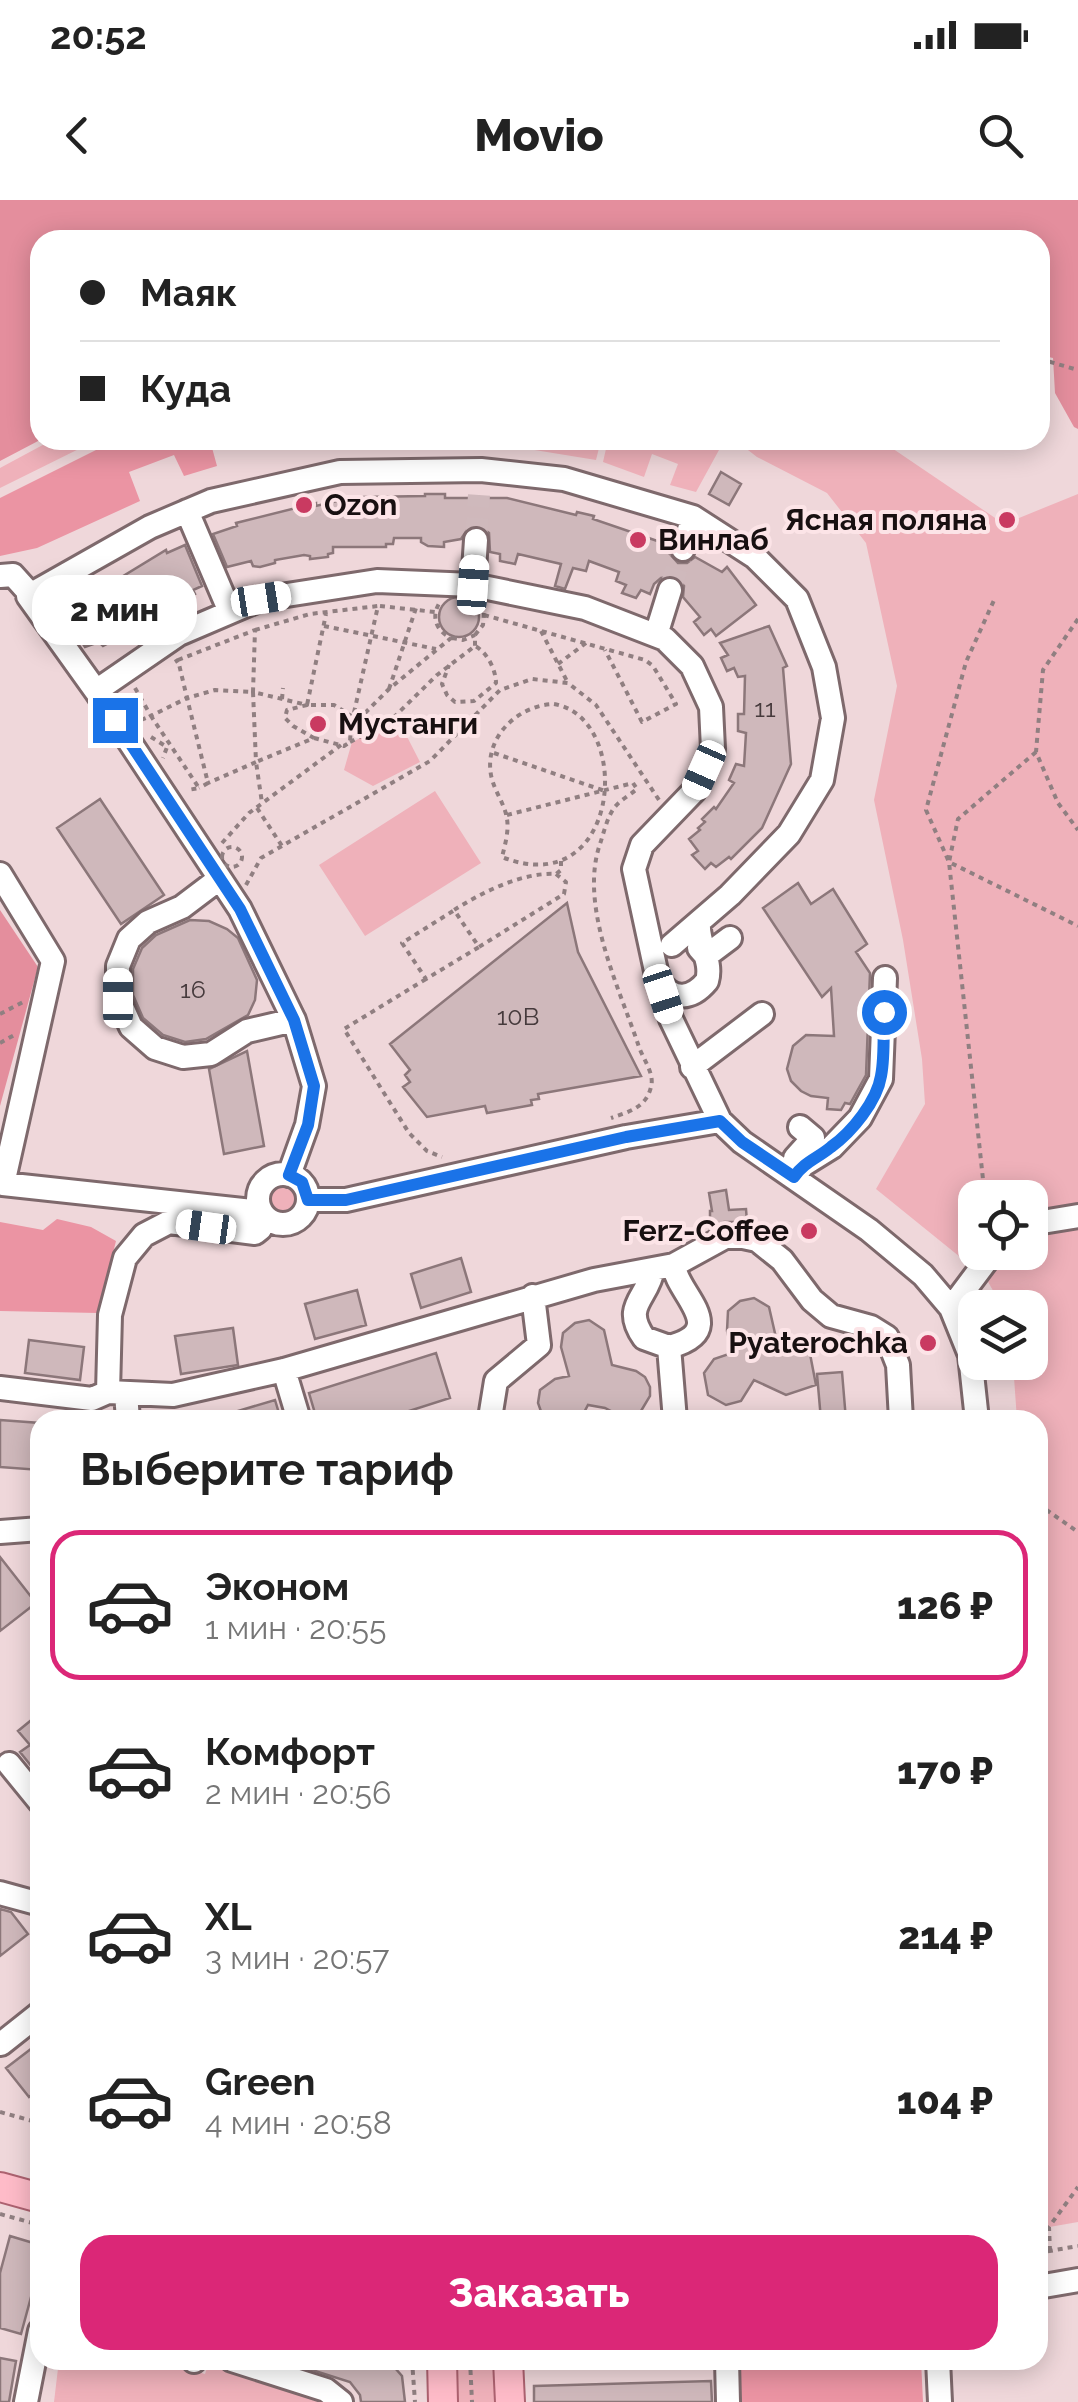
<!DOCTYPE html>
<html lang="ru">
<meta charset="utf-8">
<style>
body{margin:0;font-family:Raleway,sans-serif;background:#f2f2f2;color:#222;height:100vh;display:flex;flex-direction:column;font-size:38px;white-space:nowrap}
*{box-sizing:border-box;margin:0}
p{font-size:32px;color:#767676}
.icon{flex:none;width:55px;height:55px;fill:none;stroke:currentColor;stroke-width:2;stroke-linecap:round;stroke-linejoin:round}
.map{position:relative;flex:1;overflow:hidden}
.panel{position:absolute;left:30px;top:1210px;width:1018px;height:960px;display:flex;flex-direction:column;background:#fff;border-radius:30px;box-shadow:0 5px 25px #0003}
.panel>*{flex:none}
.hud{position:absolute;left:30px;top:30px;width:1020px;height:220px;border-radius:30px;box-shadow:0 5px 25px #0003;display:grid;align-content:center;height:220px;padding:0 50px;background:#fff}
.controls{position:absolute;left:958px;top:980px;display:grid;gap:20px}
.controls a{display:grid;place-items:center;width:90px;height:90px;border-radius:20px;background:#fff;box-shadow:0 5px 25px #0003;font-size:50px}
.end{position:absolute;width:45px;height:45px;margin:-22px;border:12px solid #1a73e8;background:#fff;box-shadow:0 0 0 5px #fff}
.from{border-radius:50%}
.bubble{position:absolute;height:70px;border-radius:30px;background:#fff;box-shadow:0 5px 25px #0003;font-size:32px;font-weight:800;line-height:70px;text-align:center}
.car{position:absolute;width:30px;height:60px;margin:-30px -15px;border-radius:12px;box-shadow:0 0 8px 2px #0007;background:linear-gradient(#fff 24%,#345 0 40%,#fff 0 76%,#345 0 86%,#fff 0)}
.hud b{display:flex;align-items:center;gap:35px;height:95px;font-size:38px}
.hud b+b{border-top:2px solid #e0e0e0}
.hud i{width:25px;height:25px;background:#222}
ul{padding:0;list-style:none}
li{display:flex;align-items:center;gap:30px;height:150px;margin:0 20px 15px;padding:0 30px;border:5px solid transparent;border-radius:30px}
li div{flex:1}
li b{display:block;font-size:38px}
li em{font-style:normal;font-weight:800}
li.current{border-color:#db2777}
li>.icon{width:90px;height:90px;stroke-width:1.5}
h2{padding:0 50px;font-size:45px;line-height:120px}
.action{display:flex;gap:20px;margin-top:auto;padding:20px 50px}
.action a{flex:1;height:115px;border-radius:30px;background:#db2777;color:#fff;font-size:40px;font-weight:800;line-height:115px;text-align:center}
.status{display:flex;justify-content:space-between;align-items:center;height:70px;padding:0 50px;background:#fff;direction:ltr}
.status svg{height:28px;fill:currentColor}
header{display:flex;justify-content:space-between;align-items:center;height:130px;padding:0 50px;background:#fff;font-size:45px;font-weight:800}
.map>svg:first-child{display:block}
.green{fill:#efb1ba;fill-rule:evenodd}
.forest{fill:#eb94a3}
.water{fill:#e48e9d}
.building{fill:#cfb8bb;stroke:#8c777a;stroke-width:2.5}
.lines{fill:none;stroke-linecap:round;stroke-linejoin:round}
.minor-tunnel{stroke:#cfb9bc;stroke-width:22;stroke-dasharray:22 11;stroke-linecap:butt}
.minor-casing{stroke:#7e696c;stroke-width:28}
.major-casing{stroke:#ad6270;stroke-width:32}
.path{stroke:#907f81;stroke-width:4;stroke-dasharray:5 5;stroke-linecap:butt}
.minor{stroke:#fff;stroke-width:22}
.major{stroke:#febbc8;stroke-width:28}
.route{stroke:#1a73e8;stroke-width:12}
.poi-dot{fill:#c93a61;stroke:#fce4e7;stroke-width:4}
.labels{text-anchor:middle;stroke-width:8;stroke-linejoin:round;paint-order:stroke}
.number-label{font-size:25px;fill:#463a3c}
.poi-label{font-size:30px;font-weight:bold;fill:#181011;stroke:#fce4e7;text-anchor:start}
</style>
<div class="status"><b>20:52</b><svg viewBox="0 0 49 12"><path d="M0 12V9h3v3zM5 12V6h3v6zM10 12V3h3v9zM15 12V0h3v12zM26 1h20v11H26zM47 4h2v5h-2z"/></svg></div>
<header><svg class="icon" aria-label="back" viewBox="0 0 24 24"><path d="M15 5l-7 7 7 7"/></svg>Movio<svg class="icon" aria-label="search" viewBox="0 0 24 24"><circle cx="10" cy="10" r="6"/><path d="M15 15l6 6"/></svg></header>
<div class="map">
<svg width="1078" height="2202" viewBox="0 0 1078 2202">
<rect width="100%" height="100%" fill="#efd7da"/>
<!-- green -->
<path class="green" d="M52,240H97L0,288V268Z
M511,240H601L596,260L510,246Z
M608,240H703L719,250L696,292L670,285L678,264L652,254L644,277L603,262Z
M735,240H880L1004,324L1078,294V2022L1038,2029V1220H1017L1013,1163L1030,1162V1108L1002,1107L986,1078L876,989L925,904L922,859L903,740L874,600L897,486L866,343L827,293L757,257ZM975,998H1030V1052H975Z
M399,521L420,562L373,586L344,570L352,542Z
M435,591L481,663L365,736L319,665Z
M263 999a20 20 0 1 1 40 0a20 20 0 1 1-40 0Z
M59,2160H155L205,2174L209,2162L326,2202H54Z
M450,2160H496L497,2202H452Z"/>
<!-- forest -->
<path class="forest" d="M116,240H222L211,244L217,266L184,276L174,255L129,272L140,301L37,348L0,356V298Z
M57,1019L91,1027L116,1041L98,1113L0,1111V1022L43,1030Z
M736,2160H921L923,2202H738Z"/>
<!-- water -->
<path class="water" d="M0,0H1078V229L1074,227L1055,193L1053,158L1040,155V40H40V240L0,261Z
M0,710L38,767L0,906Z"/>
<!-- building -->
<path class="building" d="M721,272L741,284L729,305L709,294Z
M425,294H445V298H507L576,315L577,312L594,316L593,319L669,345V353L678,363H687L695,357L722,372L727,367L756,405L716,436L711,429L704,435L694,422L700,417L683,397L684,386L675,376L661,378L654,384L650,394L641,390L636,398L622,393L626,385L616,381L619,372L589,361L586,371L573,368L565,389L555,386L561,364L518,354L515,364L500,361V354L490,352L489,333L478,325L469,327L461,339L444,342V347L428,346L421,342V338H394L393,344H386V347H333V353L328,354V357L310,359V356L304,355L275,360V363L260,367L253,366L251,361L227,367L213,334L237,326L236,323L316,303V306L341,300L364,299V297L425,296Z
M185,345L202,386L193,390L195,394L187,398L189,402L172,410L170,407L165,410L162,405L120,427L122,431L114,436L116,439L103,446L99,442L85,447L64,415L79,403L77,400L90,391L92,395L166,350L167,353Z
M439 417a20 20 0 1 1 40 0a20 20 0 1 1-40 0Z
M769,426L787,466L783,468L791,564L762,628L731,659L729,657L716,667L711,663L705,669L692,655L698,651L689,639L700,630L698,628L705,622L702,619L714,607L716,609L734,583L729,580L736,564L744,566L746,533L738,531V514H744L745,476L738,477L734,468L727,471L721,458L728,455L720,443Z
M100,599L164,695L121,724L57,628Z
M798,683L811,704L833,689L867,744L856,752L870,773L866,875L850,904L845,903L841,910L827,909L828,898L811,896L801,891L791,881L787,869L793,846L806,835L834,836L831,788L822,797L763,708Z
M567,703L578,752L641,876L538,894L539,899L531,900L532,905L510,909L487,913L485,906L427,917L403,887L410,882L405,875L410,870L390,844Z
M190,720L209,721L227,729L238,738L257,780L255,800L248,815L206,839L185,842L163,835L143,818L133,795V769L142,748L156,735Z
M247,851L264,946L224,954L209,869Z
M726,990L729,1010L746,1009L747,1022H724L710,1028V1011H712L709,993Z
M461,1058L471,1092L421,1108L411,1074Z
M357,1090L366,1125L315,1139L305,1104Z
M754,1098L769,1107L777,1142L810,1154L816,1185L786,1195L754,1180L741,1201L726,1205L708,1195L704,1173L714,1159L732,1153L727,1131L728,1111L740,1101Z
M589,1120L604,1130L612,1165L636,1171L645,1177L650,1187V1196L641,1211L631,1216L622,1217L605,1208L588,1205L580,1220H544L538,1203L540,1190L555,1179L569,1176L561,1147L563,1133L575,1123Z
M233,1128L238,1165L181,1174L175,1136Z
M29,1140L84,1147L80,1180L25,1173Z
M436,1153L450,1198L381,1220H317L309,1193Z
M842,1172L846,1220H821L817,1174Z
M275,1200L281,1220H222L221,1216Z
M0,1220L40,1223V1270L0,1267Z
M0,1357L36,1403L0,1431Z
M40,1513V1577L20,1552L30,1545L18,1531Z
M0,1709L11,1712L28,1734L0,1756Z
M40,1842V1888L29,1897L6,1868Z
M10,2036L40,2045V2076L37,2075L21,2134L0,2128V2073Z
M0,2158L16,2161L9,2202H0Z
M290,2160H388L402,2176L405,2202H361L360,2195L350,2182L290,2163Z
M711,2181L712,2202H534V2186Z"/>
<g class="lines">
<!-- minor-tunnel -->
<path class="minor-tunnel" d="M476,340L479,295
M670,390L683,349"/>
<defs>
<path id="minor" d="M187,311L230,412
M683,349L693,317
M0,376L13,375L31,395
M473,385L476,340
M656,435L670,390
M96,491L28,396L150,327L211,301L340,272L481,270L564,279L693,317L755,357L797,399L824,467L833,518L822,580L789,634L730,695L672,745
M0,674L53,761L3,984L252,1011L260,1021V1029L255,1033L169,1022L144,1035L125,1058L110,1115L108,1192
M219,679L182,707L148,722L129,739L118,766V798L131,827L155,848L183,857L211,854L247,831L294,820
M699,748L706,756L730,738
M659,781C673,802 692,799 707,781C713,760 697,744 699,723
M692,867L762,814
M800,927L813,938L795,958L801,964
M258 999a25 25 0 1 1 50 0a25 25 0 1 1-50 0Z
M289,975L307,925L314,886L294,820L240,709L96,491L179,434L261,399L377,381L473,385L585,408L665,439L692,466L711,507L713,549L694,591L642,645L634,669L656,771L671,819L720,921L742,942L869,1030L923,1075L951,1108L970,1155L977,1220
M794,977L803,965L832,947L860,918L881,879L885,778
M308,1000H346L626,937L720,921
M1030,1024L1078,1016
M653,1069C648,1099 621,1105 644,1138L669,1147C733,1130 675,1093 674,1065
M951,1108L993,1052
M669,1147L675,1220
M284,1170L299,1220
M0,1188L92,1199L108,1192L173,1195L284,1170L594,1080L674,1065L725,1037H743L757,1040L782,1060L812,1100L831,1116L871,1127L887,1137L898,1165L901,1220
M126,1193L128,1220
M493,1220L491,1212L496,1181L539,1145L533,1096
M0,1332L40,1329
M9,1564L40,1602
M0,1693L40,1704
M1,1844L40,1813
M1038,2087L1078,2080
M232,2160L326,2190L341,2202
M727,2160L728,2202
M938,2160L940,2202
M194,2161V2160
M26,2202L40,2131"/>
<path id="major" d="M0,1987L40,1998
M442,2160L443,2202
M508,2160L510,2202"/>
</defs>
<!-- minor casing -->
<use href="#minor" class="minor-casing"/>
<!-- major casing -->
<use href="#major" class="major-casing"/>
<!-- path -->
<path class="path" d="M1040,159L1078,170
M380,406L435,412
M484,415L645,460L653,466L676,504L642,522L605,450
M1078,419L1043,470L1036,552L1058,603L1078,630
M324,426L436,449
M255,430L310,414L378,406L353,517L334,505H307L326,414
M541,431L568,483
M475,435L483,425L484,413
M452,438L463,440L475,435V446
M178,460L255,430L253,492L307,505L287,510L285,518L293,526L314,538L256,562L262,603
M175,462L178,460L187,498L215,490L253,492L256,562L208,583
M558,464L586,443
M135,488L151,516L187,498L208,583L199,588
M389,489L416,408
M282,499L283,488
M554,504C635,518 621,704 502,657C505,645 509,631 507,619C505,604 494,591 491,575C484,537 518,505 554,504Z
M353,517L351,527L389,489L451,438C435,430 431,416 440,402
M141,520L151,516L199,588L188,590
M151,537L167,547L163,558
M314,538L344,546L350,542L351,525
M350,542L390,521L437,475L475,446C487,452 496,470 496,483L474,501L455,502L447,495L442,484L449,465
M1036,552L958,619L949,662L1078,726
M494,553L605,591
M257,608L282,646
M507,615L633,583L637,589C630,595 620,600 614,608C607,618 604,632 600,644C579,705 618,785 638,844C642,858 655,873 651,887C646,908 628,912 611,918
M222,643L249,613L341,545
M222 657a10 10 0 1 1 20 0a10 10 0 1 1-20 0Z
M556,674L566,682L564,694L479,747L454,710C483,692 522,672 556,674L561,670V660
M246,685L261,658L430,561L500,490L532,479L568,483L596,505L659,600
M453,711L402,743L426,779L479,747
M426,779L344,829L409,933L427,951L442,957
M0,814L25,801
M0,843L16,834
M985,998L949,662L926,610L966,462L995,398
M1038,1304L1078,1332
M0,1912L40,1923
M0,2014L40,2025
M1050,2051L1049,2027L1078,1987
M1038,2053L1078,2046
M412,2160L415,2202
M470,2160L472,2202"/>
<!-- minor -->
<use href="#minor" class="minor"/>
<!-- major -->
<use href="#major" class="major"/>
</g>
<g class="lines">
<!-- route -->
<path class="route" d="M115,520L240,709L294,820L314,886L308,925L289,975L302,982L308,1000H346L626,937L720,921L742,942L794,977C804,962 818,958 831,947C852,932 877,901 881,876C885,856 883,832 884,812"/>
</g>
<!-- markers -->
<g class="poi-dot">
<circle cx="304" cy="305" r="10"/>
<circle cx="1007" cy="320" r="10"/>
<circle cx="638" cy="340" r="10"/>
<circle cx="318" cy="524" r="10"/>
<circle cx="809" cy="1031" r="10"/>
<circle cx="928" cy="1143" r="10"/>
</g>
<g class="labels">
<!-- number labels -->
<g class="number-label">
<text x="765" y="517">11</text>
<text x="193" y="798">16</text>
<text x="518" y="825">10В</text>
</g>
<!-- poi labels -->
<g class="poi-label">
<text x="324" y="315">Ozon</text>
<text x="987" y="330" text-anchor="end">Ясная поляна</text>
<text x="658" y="350">Винлаб</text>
<text x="338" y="534">Мустанги</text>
<text x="789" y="1041" text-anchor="end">Ferz-Coffee</text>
<text x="908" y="1153" text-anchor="end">Pyaterochka</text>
</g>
</g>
</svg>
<div class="controls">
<a><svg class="icon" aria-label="locate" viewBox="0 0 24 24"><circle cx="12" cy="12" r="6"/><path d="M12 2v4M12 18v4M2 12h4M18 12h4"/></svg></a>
<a><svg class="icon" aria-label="layers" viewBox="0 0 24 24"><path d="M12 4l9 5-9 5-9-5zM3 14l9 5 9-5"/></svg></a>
</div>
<i class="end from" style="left:884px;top:812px"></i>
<i class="end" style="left:115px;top:520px"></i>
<div class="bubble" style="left:32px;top:375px;width:165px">2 мин</div>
<i class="car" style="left:473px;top:385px;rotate:4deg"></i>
<i class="car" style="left:261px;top:399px;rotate:81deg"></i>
<i class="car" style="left:704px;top:570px;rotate:204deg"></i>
<i class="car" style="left:663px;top:794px;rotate:162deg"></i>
<i class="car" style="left:118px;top:798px;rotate:0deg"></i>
<i class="car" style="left:206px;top:1027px;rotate:278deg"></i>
<div class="hud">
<b><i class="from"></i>Маяк</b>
<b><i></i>Куда</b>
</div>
<section class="panel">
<h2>Выберите тариф</h2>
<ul>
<li class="current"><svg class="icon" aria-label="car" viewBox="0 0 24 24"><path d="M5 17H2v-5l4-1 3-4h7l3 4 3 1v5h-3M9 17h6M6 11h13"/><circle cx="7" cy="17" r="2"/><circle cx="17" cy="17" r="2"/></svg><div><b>Эконом</b><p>1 мин · 20:55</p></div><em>126 ₽</em></li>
<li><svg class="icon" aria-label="car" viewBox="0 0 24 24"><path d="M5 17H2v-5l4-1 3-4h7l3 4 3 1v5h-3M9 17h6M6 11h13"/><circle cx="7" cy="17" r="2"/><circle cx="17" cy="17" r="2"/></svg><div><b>Комфорт</b><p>2 мин · 20:56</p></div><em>170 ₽</em></li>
<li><svg class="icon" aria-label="car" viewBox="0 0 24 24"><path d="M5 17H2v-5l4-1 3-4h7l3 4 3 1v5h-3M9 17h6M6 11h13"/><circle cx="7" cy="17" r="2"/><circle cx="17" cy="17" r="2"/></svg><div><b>XL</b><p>3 мин · 20:57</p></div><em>214 ₽</em></li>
<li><svg class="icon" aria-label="car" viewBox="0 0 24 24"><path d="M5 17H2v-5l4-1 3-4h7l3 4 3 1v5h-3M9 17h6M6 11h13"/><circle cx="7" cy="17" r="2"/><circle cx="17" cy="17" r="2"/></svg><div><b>Green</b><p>4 мин · 20:58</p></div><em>104 ₽</em></li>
</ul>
<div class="action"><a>Заказать</a></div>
</section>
</div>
